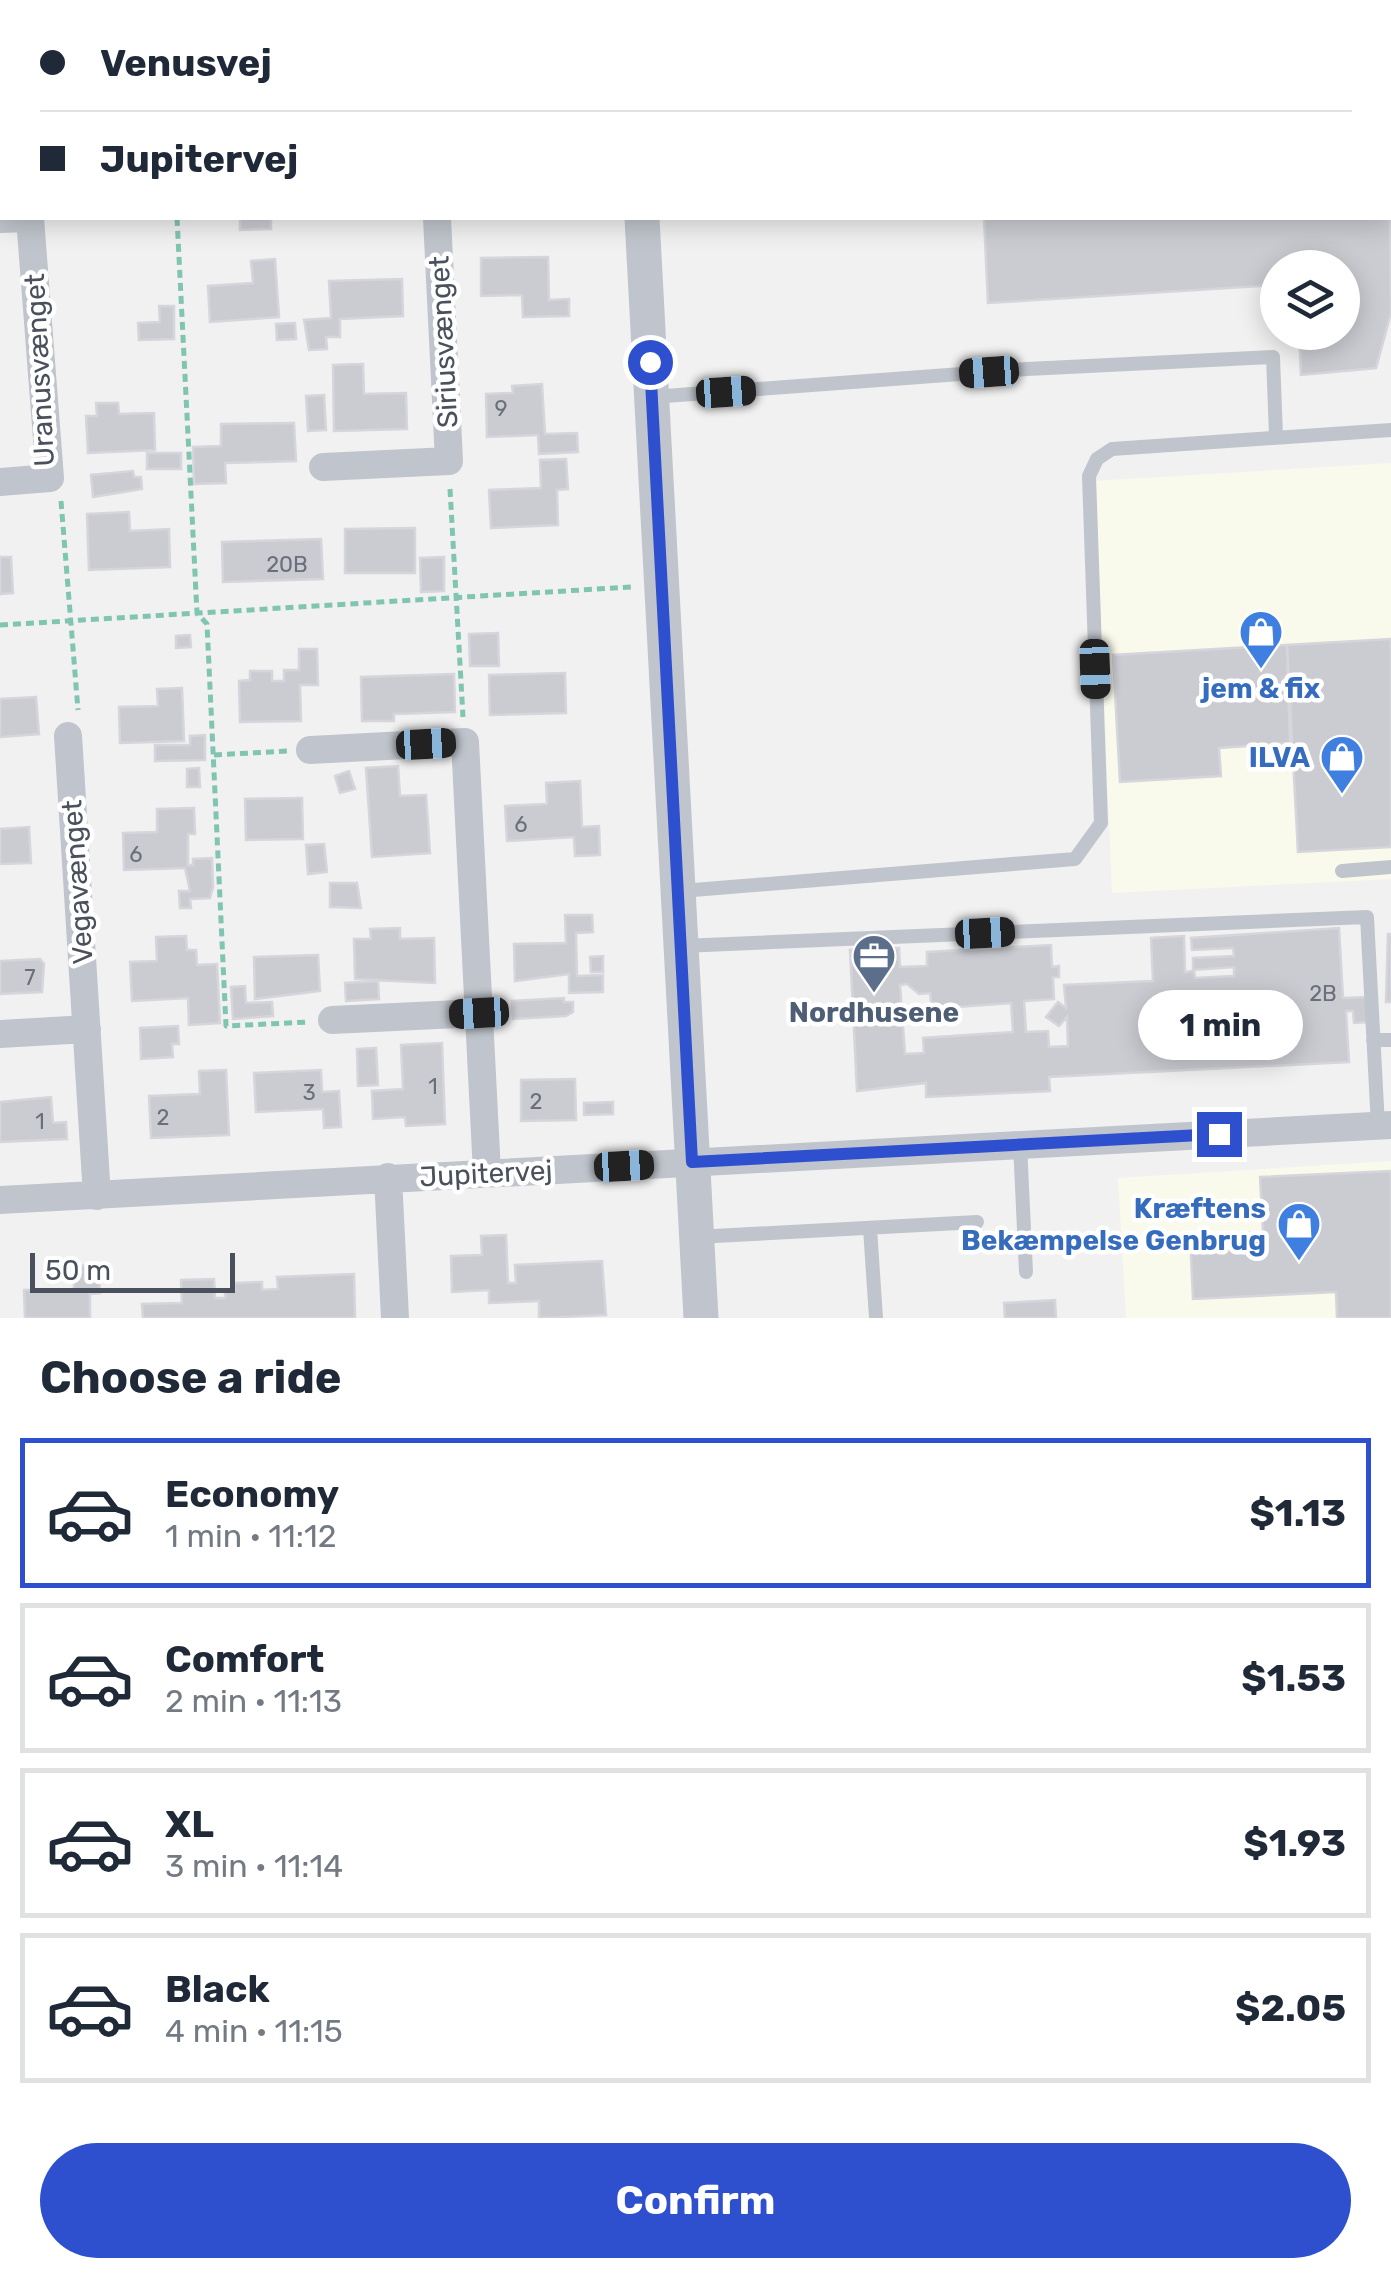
<!DOCTYPE html>
<meta charset="utf-8">
<style>
body{margin:0;font-family:Rubik,sans-serif;background:#f2f2f3;color:#1f2937;height:100vh;display:flex;flex-direction:column;font-size:38px;white-space:nowrap}
*{box-sizing:border-box;margin:0}
p{font-size:32px;color:#747a83}
.icon{flex:none;width:55px;height:55px;fill:none;stroke:currentColor;stroke-width:2;stroke-linecap:round;stroke-linejoin:round}
.map{position:relative;height:1318px;overflow:hidden}
.details{display:flex;flex-direction:column;background:#fff;flex:1}
.details>*{flex:none}
.top-card{position:absolute;left:0px;top:0px;width:1392px;height:220px;box-shadow:0 5px 25px #0003;display:grid;align-content:center;height:220px;padding:0 40px;background:#fff}
.buttons{position:absolute;left:1260px;top:250px;display:grid;gap:20px}
.buttons a{display:grid;place-items:center;width:100px;height:100px;border-radius:50%;background:#fff;box-shadow:0 5px 25px #0003;font-size:50px}
.scale{position:absolute;left:30px;bottom:25px;width:205px;box-sizing:border-box;padding-left:10px;border:5px solid #4a505c;border-top:0;font-size:28px;line-height:35px;white-space:nowrap;color:#4a505c;-webkit-text-stroke:8px #fff;paint-order:stroke}
.end{position:absolute;width:45px;height:45px;margin:-22px;border:12px solid #2e50cf;background:#fff;box-shadow:0 0 0 5px #fff}
.from{border-radius:50%}
.bubble{position:absolute;height:70px;border-radius:35px;background:#fff;box-shadow:0 5px 25px #0003;font-size:32px;font-weight:700;line-height:70px;text-align:center}
.car{position:absolute;width:30px;height:60px;margin:-30px -15px;border-radius:12px;box-shadow:0 0 8px 2px #0007;background:linear-gradient(#222 24%,#8ab4d8 0 40%,#222 0 76%,#8ab4d8 0 86%,#222 0)}
.top-card b{display:flex;align-items:center;gap:35px;height:95px;font-size:38px}
.top-card b+b{border-top:2px solid #e0e1e3}
.top-card i{width:25px;height:25px;background:#1f2937}
ul{padding:0;list-style:none}
li{display:flex;align-items:center;gap:30px;height:150px;margin:0 20px 15px;padding:0 20px;border:5px solid #e0e1e3;border-radius:0px}
li div{flex:1}
li b{display:block;font-size:38px}
li em{font-style:normal;font-weight:700}
li.current{border-color:#2e50cf}
li>.icon{width:90px;height:90px;stroke-width:1.5}
h2{padding:0 40px;font-size:45px;line-height:120px}
.cta{display:flex;gap:20px;margin-top:auto;padding:20px 40px}
.cta a{flex:1;height:115px;border-radius:60px;background:#2e50cf;color:#fff;font-size:40px;font-weight:700;line-height:115px;text-align:center}
.map>svg:first-child{display:block}
.commercial{fill:#fafaec}
.building{fill:#cbccd2;stroke:#d5d5db;stroke-width:2.5;fill-rule:evenodd}
.lines{fill:none;stroke-linecap:round;stroke-linejoin:round}
.path{stroke:#80c5b2;stroke-width:5;stroke-dasharray:8 5;stroke-linecap:butt}
.service{stroke:#c0c5cd;stroke-width:14}
.minor{stroke:#c0c5cd;stroke-width:28}
.tertiary{stroke:#c0c5cd;stroke-width:35}
.route{stroke:#2e50cf;stroke-width:12}
.labels{text-anchor:middle;stroke-width:9;stroke-linejoin:round;paint-order:stroke}
.number-label{font-size:22px;fill:#6a6f7a}
.street-label{font-size:28px;fill:#4a505c;stroke:#fff}
.shop-label{font-size:28px;font-weight:bold;fill:#366cbe;stroke:#fff;text-anchor:end}
.service-label{font-size:28px;font-weight:bold;fill:#4e5e75;stroke:#fff}
</style>
<div class="map">
<svg width="1391" height="1318" viewBox="0 0 1391 1318">
<rect width="100%" height="100%" fill="#f2f1f1"/>
<!-- commercial -->
<path class="commercial" d="M1391,463V879L1112,893L1095,481Z
M1391,1161V1318H1126L1118,1178Z"/>
<!-- building -->
<path class="building" d="M1011,0H1169L1122,2Z
M1300,0H1379V2H1300Z
M1390,202L1391,313L1376,368L1301,375L1299,332H1342V268H1278V285L988,303L984,218H1390Z
M240,218H271V229L240,230Z
M548,257L549,300L569,299V316L523,317L522,295L481,296V258Z
M275,259L279,317L210,322L208,286L253,283L251,261Z
M402,279L403,316L340,319V337H326L327,349L309,350L304,320L331,318L329,281Z
M159,306H174V339L139,340L138,323L160,322Z
M295,323L296,339L277,340L276,324Z
M363,364L364,394L406,393L407,429L334,431L333,365Z
M542,384L545,434L577,433L578,452L539,454L538,435L487,437L486,394L513,393L512,386Z
M324,395L326,430L308,431L306,396Z
M96,403H118L119,414L154,413L155,450L88,453L86,416H97Z
M294,423L296,461L225,463L226,483L194,484L193,447L221,446V424Z
M147,453H181V469H147Z
M566,459L568,489L557,490L558,525L491,528L489,490L541,488L540,460Z
M133,471L134,477H141L142,489L93,497L91,475Z
M129,512L130,531L169,529L170,567L89,570L87,514Z
M415,528V573H345V529Z
M321,539L323,579L223,582L222,542Z
M0,557H11L13,593L0,594Z
M444,557V591L421,592L420,558Z
M498,633L499,666H470L469,634Z
M190,635L191,647L176,648V636Z
M1391,639V847L1298,852L1287,645Z
M1287,645L1290,743L1219,748L1221,776L1120,782L1113,655Z
M299,649H317L318,685H300L301,721L240,722L239,681L250,680V671H272V681H284V670H299Z
M565,673L566,713L490,715L489,675Z
M454,674L455,712L394,714V721H362L361,677Z
M182,688L184,741L120,743L119,707L158,706L157,689Z
M36,697L39,734L0,737V699Z
M205,735V760L155,761V745H190V736Z
M398,766L400,796L426,795L430,853L372,857L366,768Z
M199,768L200,787H187V769Z
M349,771L355,789L340,793L335,776Z
M580,781L582,827L599,826L600,855L575,856L574,837L507,841L505,806L547,804L546,783Z
M302,798L303,839L246,840L245,799Z
M194,808L195,834H188V865H193V859L212,858L213,887L210,898L190,899L191,908H180L179,891H190L185,868L124,870L123,833L157,832V809Z
M29,827L31,863L0,864V829Z
M324,844L327,872L308,874L306,845Z
M330,883H357L361,908L330,907Z
M565,915H592L593,932L576,933L577,976L603,975V992L569,993V974L515,981L514,944L566,943Z
M400,928V939L434,938L435,983L355,979L354,939H371L370,929Z
M1339,928L1343,998L1367,997L1368,1022L1354,1023L1353,1011H1346L1349,1062L1049,1077L1050,1091L926,1097V1083L857,1091L850,950L899,948L900,967L927,966V952L1051,945L1052,967L1059,966V977H1053L1054,999L1024,1001L1026,1032L1048,1031L1049,1047L1068,1046L1067,1017L1059,1026L1046,1017L1058,1002L1066,1008L1064,985L1153,981L1151,938L1184,936L1185,972L1194,971L1195,978L1234,976V967L1193,970V958L1234,956L1233,948L1192,950L1191,938ZM907,984L919,994L930,993L932,1009L1011,1003L1013,1032L923,1038L924,1053L905,1054L900,985Z
M1388,934H1391V1002H1386Z
M186,936L187,950H196L197,965L217,964L220,1023L189,1025L188,998L132,1001L130,962L157,961L156,937Z
M318,955L320,991L255,999L254,957Z
M603,956V972H591L590,957Z
M40,959L44,964L42,992L0,994V961Z
M378,981L379,999L346,1001L345,983Z
M245,986L246,1003L272,1002L273,1016L233,1019L231,987Z
M564,998V1002H573V1012L566,1016L513,1019L512,1001Z
M178,1026L179,1044H172L173,1057L141,1059L140,1028Z
M442,1043L445,1124L406,1126L405,1117L373,1119L372,1091L403,1089L401,1045Z
M376,1048L378,1085L358,1086L357,1049Z
M226,1070L229,1135L151,1138L149,1096L200,1094L199,1071Z
M321,1070L322,1092L339,1091L341,1127L324,1128L323,1109L256,1112L254,1073Z
M575,1079L576,1120L521,1121V1080Z
M51,1097L53,1123L66,1122L67,1139L0,1142V1102Z
M613,1102V1114L584,1115V1103Z
M1391,1171V1318H1337L1336,1292L1193,1299L1190,1235L1263,1232L1260,1177Z
M506,1235L508,1283H516L515,1265L602,1261L606,1315L539,1318V1301L489,1303V1290L452,1292L451,1256L482,1255L481,1236Z
M99,1265L100,1293L90,1294V1318H25L24,1290L74,1289L73,1266Z
M354,1274L355,1318H143L142,1304L182,1303L181,1280L214,1279L215,1298H225V1291L235,1290L234,1283L262,1282V1290L278,1289L277,1277Z
M1055,1300L1056,1318H1005L1004,1303Z"/>
<g class="lines">
<!-- path -->
<path class="path" d="M165,0V2
M177,218L197,613L207,624L226,1026L309,1022
M450,489L463,717
M61,501L78,710
M0,625L631,587
M214,755L287,751"/>
<!-- service -->
<path class="service" d="M940,0V2
M1390,26H1391
M0,226L30,225
M652,397L1027,369L1273,357L1276,436
M1342,871L1391,867
M681,891L1075,859L1101,823L1089,476L1097,459L1112,449L1391,430
M682,946L1367,917L1378,1126
M1373,1040H1391
M1020,1144L1026,1272
M870,1228L876,1318
M696,1237L977,1222"/>
<!-- minor -->
<path class="minor" d="M13,0L14,2
M425,0V2
M323,467L449,461L437,218
M0,482L50,478L30,218
M68,736L97,1196
M310,750L465,742L487,1173
M332,1020L479,1013
M0,1034L87,1029
M388,1177L395,1318
M0,1200L1391,1125"/>
<!-- tertiary -->
<path class="tertiary" d="M631,0L632,2
M642,218L701,1318"/>
</g>
<g class="lines">
<!-- route -->
<path class="route" d="M650,362L692,1162L1219,1134"/>
</g>
<!-- icons -->
<defs>
<symbol id="shop-pin" viewBox="-11 -11 22 30"><path d="M0 17L-7.5 6A9.5 9.5 0 1 1 7.5 6Z" fill="#3f7fe0" stroke="#fff"/><path d="M-5-2.5h2.3a2.7 3.5 0 0 1 5.4 0H5L5.5 6h-11ZM-1.5-2.5h3a1.5 2.3 0 0 0-3 0Z" fill="#fff"/></symbol>
<symbol id="office-pin" viewBox="-11 -11 22 30"><path d="M0 17L-7.5 6A9.5 9.5 0 1 1 7.5 6Z" fill="#5c6f8a" stroke="#fff"/><path d="M-6-3h4V-5.5h4V-3h4V5H-6ZM-1-4.5V-3h2v-1.5ZM-6 0V1H6V0Z" fill="#fff"/></symbol>
</defs>
<g fill-rule="evenodd">
<use href="#shop-pin" x="1236" y="607" width="50" height="68"/>
<use href="#shop-pin" x="1317" y="732" width="50" height="68"/>
<use href="#office-pin" x="849" y="931" width="50" height="68"/>
<use href="#shop-pin" x="1274" y="1199" width="50" height="68"/>
</g>
<g class="labels">
<!-- number labels -->
<g class="number-label">
<text x="501" y="416">9</text>
<text x="287" y="572">20B</text>
<text x="521" y="832">6</text>
<text x="136" y="862">6</text>
<text x="30" y="985">7</text>
<text x="1323" y="1001">2B</text>
<text x="433" y="1094">1</text>
<text x="309" y="1100">3</text>
<text x="536" y="1109">2</text>
<text x="163" y="1125">2</text>
<text x="40" y="1129">1</text>
</g>
<!-- street labels -->
<g class="street-label">
<text transform="translate(443 342) rotate(-93)" y="10">Siriusvænget</text>
<text transform="translate(39 370) rotate(-93)" y="10">Uranusvænget</text>
<text transform="translate(77 882) rotate(-94)" y="10">Vegavænget</text>
<text transform="translate(486 1173) rotate(-3)" y="10">Jupitervej</text>
</g>
<!-- shop labels -->
<g class="shop-label">
<text x="1261" y="698" text-anchor="middle">jem &amp; fix</text>
<text x="1310" y="767">ILVA</text>
<text x="1266" y="1218">Kræftens<tspan x="1266" dy="32">Bekæmpelse Genbrug</tspan></text>
</g>
<!-- service labels -->
<g class="service-label">
<text x="874" y="1022">Nordhusene</text>
</g>
</g>
</svg>
<div class="buttons">
<a><svg class="icon" aria-label="layers" viewBox="0 0 24 24"><path d="M12 4l9 5-9 5-9-5zM3 14l9 5 9-5"/></svg></a>
</div>
<div class="scale">50 m</div>
<i class="end from" style="left:650px;top:362px"></i>
<i class="end" style="left:1219px;top:1134px"></i>
<div class="bubble" style="left:1138px;top:990px;width:165px">1 min</div>
<i class="car" style="left:989px;top:372px;rotate:266deg"></i>
<i class="car" style="left:726px;top:392px;rotate:86deg"></i>
<i class="car" style="left:1095px;top:669px;rotate:178deg"></i>
<i class="car" style="left:426px;top:744px;rotate:87deg"></i>
<i class="car" style="left:985px;top:933px;rotate:87deg"></i>
<i class="car" style="left:479px;top:1013px;rotate:267deg"></i>
<i class="car" style="left:624px;top:1166px;rotate:87deg"></i>
<div class="top-card">
<b><i class="from"></i>Venusvej</b>
<b><i></i>Jupitervej</b>
</div>
</div>
<section class="details">
<h2>Choose a ride</h2>
<ul>
<li class="current"><svg class="icon" aria-label="car" viewBox="0 0 24 24"><path d="M5 17H2v-5l4-1 3-4h7l3 4 3 1v5h-3M9 17h6M6 11h13"/><circle cx="7" cy="17" r="2"/><circle cx="17" cy="17" r="2"/></svg><div><b>Economy</b><p>1 min · 11:12</p></div><em>$1.13</em></li>
<li><svg class="icon" aria-label="car" viewBox="0 0 24 24"><path d="M5 17H2v-5l4-1 3-4h7l3 4 3 1v5h-3M9 17h6M6 11h13"/><circle cx="7" cy="17" r="2"/><circle cx="17" cy="17" r="2"/></svg><div><b>Comfort</b><p>2 min · 11:13</p></div><em>$1.53</em></li>
<li><svg class="icon" aria-label="car" viewBox="0 0 24 24"><path d="M5 17H2v-5l4-1 3-4h7l3 4 3 1v5h-3M9 17h6M6 11h13"/><circle cx="7" cy="17" r="2"/><circle cx="17" cy="17" r="2"/></svg><div><b>XL</b><p>3 min · 11:14</p></div><em>$1.93</em></li>
<li><svg class="icon" aria-label="car" viewBox="0 0 24 24"><path d="M5 17H2v-5l4-1 3-4h7l3 4 3 1v5h-3M9 17h6M6 11h13"/><circle cx="7" cy="17" r="2"/><circle cx="17" cy="17" r="2"/></svg><div><b>Black</b><p>4 min · 11:15</p></div><em>$2.05</em></li>
</ul>
<div class="cta"><a>Confirm</a></div>
</section>
